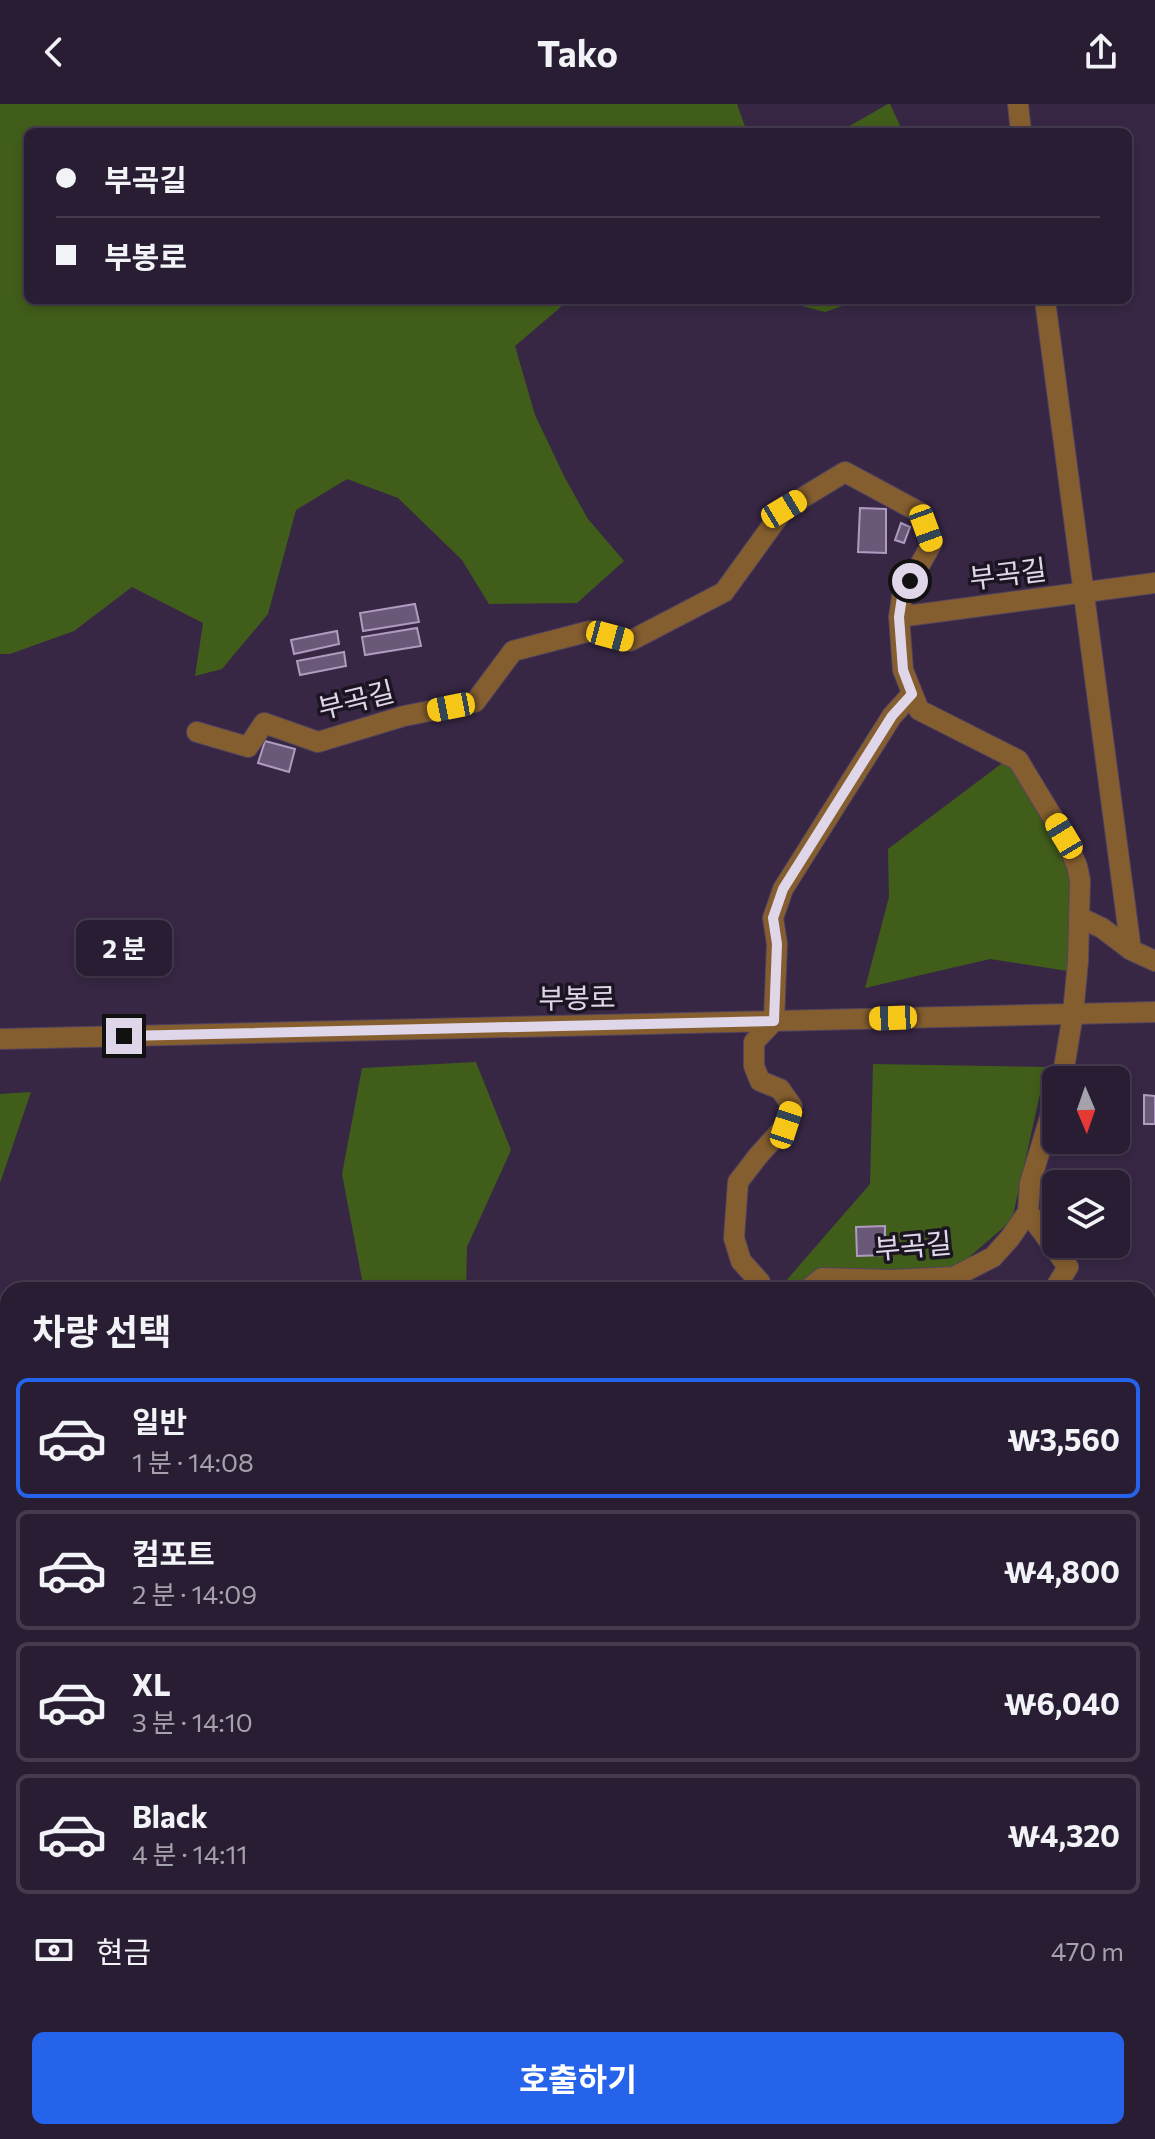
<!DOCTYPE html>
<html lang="ko">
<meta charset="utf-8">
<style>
body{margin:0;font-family:Commissioner,"Noto Sans KR",sans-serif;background:#31263c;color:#f1f3f6;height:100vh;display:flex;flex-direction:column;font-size:30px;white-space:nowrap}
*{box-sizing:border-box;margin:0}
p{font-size:26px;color:#a5a2ac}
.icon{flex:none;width:44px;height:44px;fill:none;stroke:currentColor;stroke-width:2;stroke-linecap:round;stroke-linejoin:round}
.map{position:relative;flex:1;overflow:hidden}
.drawer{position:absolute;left:0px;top:1178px;width:1156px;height:858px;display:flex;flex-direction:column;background:#291d34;border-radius:24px 24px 0 0;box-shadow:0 4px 12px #0003,0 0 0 2px #453b4f}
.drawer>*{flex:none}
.hud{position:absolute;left:24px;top:24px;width:1108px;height:176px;border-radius:12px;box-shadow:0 4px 12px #0003,0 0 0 2px #453b4f;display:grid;align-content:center;height:176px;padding:0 32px;background:#291d34}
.needle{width:52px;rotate:178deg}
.fabs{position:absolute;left:1042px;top:962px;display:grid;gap:16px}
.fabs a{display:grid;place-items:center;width:88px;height:88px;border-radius:12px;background:#291d34;box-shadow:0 4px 12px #0003,0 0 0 2px #453b4f;font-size:40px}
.end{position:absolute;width:36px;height:36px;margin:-18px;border:10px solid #e0d6e9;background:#111;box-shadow:0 0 0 4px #111}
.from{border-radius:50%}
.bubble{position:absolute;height:56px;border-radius:12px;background:#291d34;box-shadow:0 4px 12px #0003,0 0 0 2px #453b4f;font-size:26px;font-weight:700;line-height:56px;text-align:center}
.car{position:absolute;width:24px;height:48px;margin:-24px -12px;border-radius:10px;box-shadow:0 0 6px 2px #0007;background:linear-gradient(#f5c518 24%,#345 0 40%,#f5c518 0 76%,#345 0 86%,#f5c518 0)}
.hud b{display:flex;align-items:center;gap:28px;height:76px;font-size:30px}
.hud b+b{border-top:2px solid #453b4f}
.hud i{width:20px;height:20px;background:#f1f3f6}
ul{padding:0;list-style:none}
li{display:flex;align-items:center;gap:24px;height:120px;margin:0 16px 12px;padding:0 16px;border:4px solid #453b4f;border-radius:12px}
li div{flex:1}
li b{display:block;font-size:30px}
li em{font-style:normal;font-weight:700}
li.active{border-color:#2563eb}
li>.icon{width:72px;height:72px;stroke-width:1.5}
h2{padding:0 32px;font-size:36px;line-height:96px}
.pay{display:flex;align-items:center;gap:20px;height:88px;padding:0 32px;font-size:30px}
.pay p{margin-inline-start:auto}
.button{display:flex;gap:16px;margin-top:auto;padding:16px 32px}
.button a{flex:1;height:92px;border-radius:12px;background:#2563eb;color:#fff;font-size:32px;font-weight:700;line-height:92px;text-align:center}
header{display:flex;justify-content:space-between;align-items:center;height:104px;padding:0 32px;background:#291d34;font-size:36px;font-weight:700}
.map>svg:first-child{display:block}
.green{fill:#415d1a}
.building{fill:#6a5879;stroke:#ae9bbf;stroke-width:2}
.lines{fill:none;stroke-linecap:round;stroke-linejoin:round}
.minor-casing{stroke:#52435f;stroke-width:22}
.path{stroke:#7f718b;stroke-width:3;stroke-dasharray:8 4;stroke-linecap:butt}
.minor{stroke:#855e2f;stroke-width:20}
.route{stroke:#e0d6e9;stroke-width:10}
.labels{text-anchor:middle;stroke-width:7;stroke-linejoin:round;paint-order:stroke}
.street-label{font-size:28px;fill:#e0d6e9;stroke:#1b1421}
</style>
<header><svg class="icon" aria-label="back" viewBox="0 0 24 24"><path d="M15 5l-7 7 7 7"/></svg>Tako<svg class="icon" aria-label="share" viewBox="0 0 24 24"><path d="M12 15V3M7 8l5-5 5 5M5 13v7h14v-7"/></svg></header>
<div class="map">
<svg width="1155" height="2035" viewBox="0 0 1155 2035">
<rect width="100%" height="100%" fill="#372745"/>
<!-- green -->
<path class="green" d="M0,0H737L747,28H28V196H569L515,242L535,311L565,374L588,415L624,457L577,499L489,500L462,456L398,394L347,375L296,406L268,510L222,565L195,572L203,519L132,483L74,527L10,550H0Z
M888,0H890L903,28H839Z
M779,196H860L825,208Z
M1005,657L1036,695L1075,779L1074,868L990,855L865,884L889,793L888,745Z
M476,958L511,1046L467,1143L466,1186H364L342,1070L362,964Z
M873,960L1046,963L1012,1116L959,1162L903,1171L808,1174L791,1185L778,1186L870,1080Z
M31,988L0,1079V990Z
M1155,1311V2035H0V1636L8,1647V2028H1148V1313Z"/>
<!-- building -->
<path class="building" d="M860,404L886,405V449L858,448Z
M901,419L910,423L904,439L895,436Z
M415,500L419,518L363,527L360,509Z
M417,524L421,542L365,551L362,533Z
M337,527L339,540L294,550L291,536Z
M344,548L346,562L300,571L297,557Z
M265,637L295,645L289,668L258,659Z
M1144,991L1155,992V1020H1144Z
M885,1122V1151L857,1152L856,1123Z
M8,1649V1677L0,1684V1665Z"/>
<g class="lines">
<defs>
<path id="minor" d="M1018,0L1021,28
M1045,196L1131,846
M197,628L248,643L264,619L318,638L404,612L475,598L513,547L590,527L630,537L724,488L784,405L845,368L921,409L932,439L902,493L899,513
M1079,813L1102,824L1131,846L1155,857
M0,935L1155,908
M1062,976L1073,910L1078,857L1080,776L1077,762L1064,732L1018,656L919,606L903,566L899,513L1155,479
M1028,1108L1068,1163L1054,1186
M762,1186L760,1178L741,1157L734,1134L738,1078L758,1052L786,1021L792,1002L780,985L760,977L754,962V938L774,917L777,840L773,814L783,785L892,612L912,590
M807,1186L822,1174L892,1176L954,1173L993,1153L1010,1134L1028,1108L1030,1079L1056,994
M0,1397L8,1398"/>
</defs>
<!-- minor casing -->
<use href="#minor" class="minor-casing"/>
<!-- path -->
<path class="path" d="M1148,1632L1155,1629
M248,2028V2035
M964,2035L970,2028"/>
<!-- minor -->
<use href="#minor" class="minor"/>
</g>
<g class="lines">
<!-- route -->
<path class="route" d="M124,932L774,917L777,840L773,814L783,785L892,612L912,590L903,566L899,513L902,493L910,477"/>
</g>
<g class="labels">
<!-- street labels -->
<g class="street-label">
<text transform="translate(1008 470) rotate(-7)" y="10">부곡길</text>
<text transform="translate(356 596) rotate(-14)" y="10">부곡길</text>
<text transform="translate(577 894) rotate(-1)" y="10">부봉로</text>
<text transform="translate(913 1142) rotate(-5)" y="10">부곡길</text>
</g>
</g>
</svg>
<div class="fabs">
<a><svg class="needle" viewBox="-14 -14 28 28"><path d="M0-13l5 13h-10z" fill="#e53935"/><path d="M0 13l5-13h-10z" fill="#a5a2ac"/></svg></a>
<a><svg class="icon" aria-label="layers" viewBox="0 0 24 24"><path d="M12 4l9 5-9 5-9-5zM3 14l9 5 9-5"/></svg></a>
</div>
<i class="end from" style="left:910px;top:477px"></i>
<i class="end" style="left:124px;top:932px"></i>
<div class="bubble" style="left:76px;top:816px;width:96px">2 분</div>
<i class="car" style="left:784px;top:405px;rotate:59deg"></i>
<i class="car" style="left:926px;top:424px;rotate:160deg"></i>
<i class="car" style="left:610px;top:532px;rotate:105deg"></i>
<i class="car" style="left:451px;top:603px;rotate:259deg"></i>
<i class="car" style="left:1064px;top:732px;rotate:329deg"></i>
<i class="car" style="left:893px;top:914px;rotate:268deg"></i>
<i class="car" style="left:786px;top:1021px;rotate:18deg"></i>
<div class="hud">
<b><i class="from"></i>부곡길</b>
<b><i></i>부봉로</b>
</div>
<section class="drawer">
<h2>차량 선택</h2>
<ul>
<li class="active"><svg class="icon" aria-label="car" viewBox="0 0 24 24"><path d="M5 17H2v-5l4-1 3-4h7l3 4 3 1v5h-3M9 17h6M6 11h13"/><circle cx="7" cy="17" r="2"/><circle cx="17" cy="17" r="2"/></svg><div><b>일반</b><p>1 분 · 14:08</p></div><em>₩3,560</em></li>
<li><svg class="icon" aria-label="car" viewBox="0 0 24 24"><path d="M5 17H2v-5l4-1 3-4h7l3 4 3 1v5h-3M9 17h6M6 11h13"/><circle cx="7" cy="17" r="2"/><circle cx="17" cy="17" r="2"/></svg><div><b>컴포트</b><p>2 분 · 14:09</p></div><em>₩4,800</em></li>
<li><svg class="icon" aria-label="car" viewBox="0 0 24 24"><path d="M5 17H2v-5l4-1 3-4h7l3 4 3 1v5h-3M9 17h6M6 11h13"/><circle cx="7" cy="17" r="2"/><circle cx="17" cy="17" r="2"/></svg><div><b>XL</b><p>3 분 · 14:10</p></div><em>₩6,040</em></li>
<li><svg class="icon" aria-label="car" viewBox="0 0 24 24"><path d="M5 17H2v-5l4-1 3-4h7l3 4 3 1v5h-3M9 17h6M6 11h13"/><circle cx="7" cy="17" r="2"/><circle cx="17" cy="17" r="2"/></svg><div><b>Black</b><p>4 분 · 14:11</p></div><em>₩4,320</em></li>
</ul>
<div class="pay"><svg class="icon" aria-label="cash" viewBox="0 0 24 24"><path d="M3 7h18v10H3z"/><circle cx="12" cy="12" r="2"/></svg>현금<p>470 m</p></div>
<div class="button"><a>호출하기</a></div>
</section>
</div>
